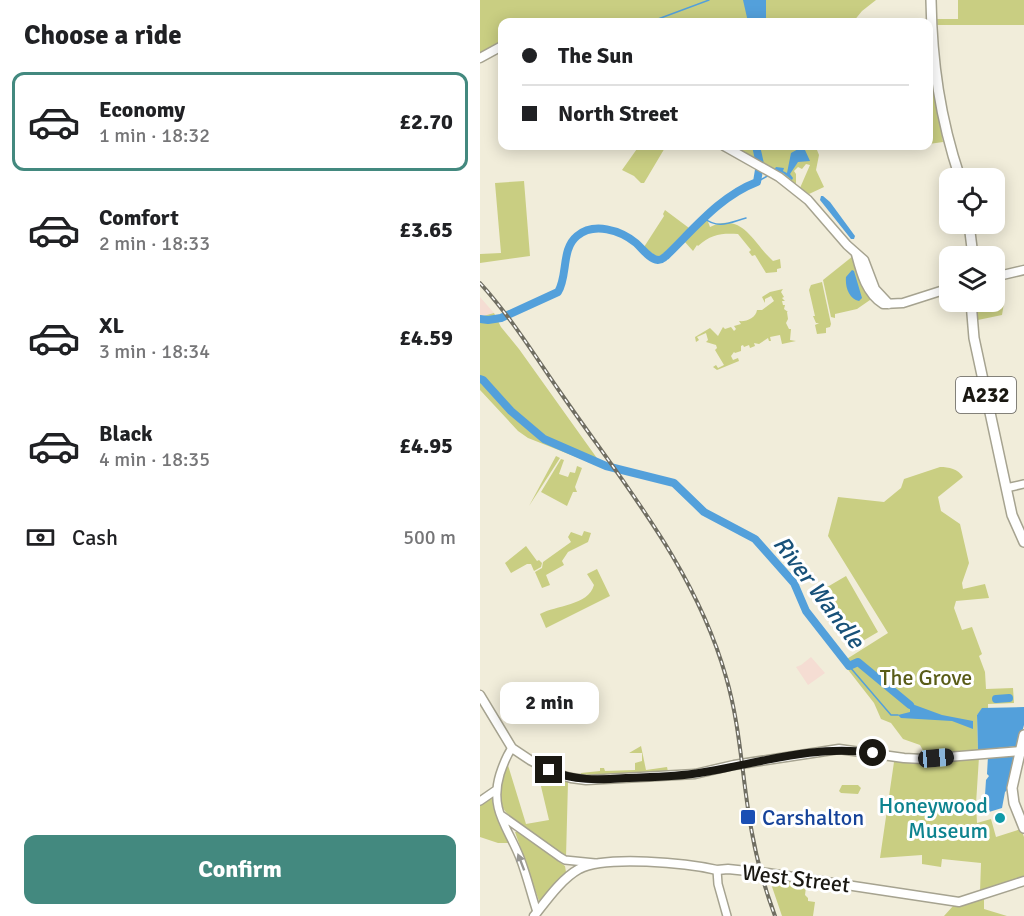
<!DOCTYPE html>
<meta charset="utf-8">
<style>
body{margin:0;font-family:Signika,sans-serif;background:#f2f2f2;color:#202124;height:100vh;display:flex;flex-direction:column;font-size:22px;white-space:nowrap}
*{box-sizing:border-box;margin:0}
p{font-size:20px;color:#757577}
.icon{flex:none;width:33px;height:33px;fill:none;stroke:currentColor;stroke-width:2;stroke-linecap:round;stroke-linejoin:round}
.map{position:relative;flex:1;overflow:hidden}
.side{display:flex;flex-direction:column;background:#fff;width:480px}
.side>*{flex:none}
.guide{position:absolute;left:18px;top:18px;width:435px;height:132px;border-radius:12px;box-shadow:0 3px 15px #0003;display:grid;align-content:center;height:132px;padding:0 24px;background:#fff}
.tools{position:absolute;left:459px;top:168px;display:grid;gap:12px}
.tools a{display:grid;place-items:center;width:66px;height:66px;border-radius:12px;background:#fff;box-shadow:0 3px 15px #0003;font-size:30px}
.end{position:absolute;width:27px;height:27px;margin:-14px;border:8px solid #1a1812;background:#fff;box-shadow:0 0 0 3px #fff}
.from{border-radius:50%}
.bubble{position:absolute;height:42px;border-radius:12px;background:#fff;box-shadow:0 3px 15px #0003;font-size:20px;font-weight:700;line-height:42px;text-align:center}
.car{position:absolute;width:18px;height:36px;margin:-18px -9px;border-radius:8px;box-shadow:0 0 4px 2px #0007;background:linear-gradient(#222 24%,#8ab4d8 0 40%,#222 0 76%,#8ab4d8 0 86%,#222 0)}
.guide b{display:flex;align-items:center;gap:21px;height:57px;font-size:22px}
.guide b+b{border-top:2px solid #e0e0e0}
.guide i{width:15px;height:15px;background:#202124}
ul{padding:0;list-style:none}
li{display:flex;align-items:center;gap:18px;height:99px;margin:0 12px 9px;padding:0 12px;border:3px solid transparent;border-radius:12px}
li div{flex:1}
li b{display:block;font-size:22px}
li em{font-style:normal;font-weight:700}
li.selected{border-color:#43897f}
li>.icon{width:54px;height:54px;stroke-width:1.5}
h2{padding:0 24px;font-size:27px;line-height:72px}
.pay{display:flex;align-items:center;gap:15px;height:66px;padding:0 24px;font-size:22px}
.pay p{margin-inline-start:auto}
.button{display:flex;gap:12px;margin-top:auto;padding:12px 24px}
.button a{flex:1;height:69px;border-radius:12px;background:#43897f;color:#fff;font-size:24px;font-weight:700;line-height:69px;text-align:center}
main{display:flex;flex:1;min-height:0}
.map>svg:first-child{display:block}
.industrial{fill:#f5ddd3}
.green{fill:#c9ce82}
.water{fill:#53a0db}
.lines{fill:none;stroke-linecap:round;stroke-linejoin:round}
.stream{stroke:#53a0db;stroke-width:1.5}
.river{stroke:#53a0db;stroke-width:8}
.minor-casing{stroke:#a6a390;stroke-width:10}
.major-casing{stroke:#a6a390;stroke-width:11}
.highway-casing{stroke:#a6a390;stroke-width:12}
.minor{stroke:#fff;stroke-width:7}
.major{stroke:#fff;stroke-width:8}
.highway{stroke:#fff;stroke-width:9}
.rail-casing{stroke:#706e62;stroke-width:4}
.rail{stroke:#fff;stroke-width:1.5;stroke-dasharray:4.5;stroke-linecap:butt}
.oneway{fill:#989794}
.route{stroke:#1a1812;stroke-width:8}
.transit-dot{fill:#1a4fb4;stroke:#fff;stroke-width:2}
.culture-dot{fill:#0f9aa8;stroke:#fff;stroke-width:2}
.labels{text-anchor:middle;stroke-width:6;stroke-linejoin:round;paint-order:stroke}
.shield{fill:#fff;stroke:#5f5d59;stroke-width:1.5}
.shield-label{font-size:21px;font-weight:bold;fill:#1a1812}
.park-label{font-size:22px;fill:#595c18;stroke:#fff}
.culture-label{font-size:22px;fill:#0d838f;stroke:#fff;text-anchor:end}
.transit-label{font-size:22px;fill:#164399;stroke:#fff;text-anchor:start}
.street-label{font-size:22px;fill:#1a1812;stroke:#fff}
.water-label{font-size:24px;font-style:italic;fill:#185179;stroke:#fff}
</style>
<main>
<section class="side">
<h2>Choose a ride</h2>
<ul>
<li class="selected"><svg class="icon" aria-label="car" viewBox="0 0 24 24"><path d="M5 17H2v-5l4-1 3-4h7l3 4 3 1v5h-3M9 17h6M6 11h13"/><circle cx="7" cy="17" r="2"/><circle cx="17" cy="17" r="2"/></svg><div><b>Economy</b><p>1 min · 18:32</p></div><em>£2.70</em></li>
<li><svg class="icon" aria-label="car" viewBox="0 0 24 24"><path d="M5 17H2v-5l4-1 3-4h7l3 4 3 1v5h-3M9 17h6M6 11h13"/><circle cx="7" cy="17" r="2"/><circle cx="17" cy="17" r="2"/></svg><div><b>Comfort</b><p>2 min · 18:33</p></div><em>£3.65</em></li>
<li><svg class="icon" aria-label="car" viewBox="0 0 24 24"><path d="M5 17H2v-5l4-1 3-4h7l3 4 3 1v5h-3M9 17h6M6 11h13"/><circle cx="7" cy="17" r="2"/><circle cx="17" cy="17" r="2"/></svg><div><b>XL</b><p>3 min · 18:34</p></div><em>£4.59</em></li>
<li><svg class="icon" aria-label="car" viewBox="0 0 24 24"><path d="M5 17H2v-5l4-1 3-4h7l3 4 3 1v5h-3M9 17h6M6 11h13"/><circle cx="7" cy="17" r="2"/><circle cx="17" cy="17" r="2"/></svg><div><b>Black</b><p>4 min · 18:35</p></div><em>£4.95</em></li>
</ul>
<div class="pay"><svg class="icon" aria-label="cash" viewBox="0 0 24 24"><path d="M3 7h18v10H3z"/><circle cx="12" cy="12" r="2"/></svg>Cash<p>500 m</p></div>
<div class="button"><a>Confirm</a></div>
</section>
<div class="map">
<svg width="544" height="916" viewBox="0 0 544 916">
<rect width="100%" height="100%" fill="#f1edda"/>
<!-- industrial -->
<path class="industrial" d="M0,297L14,313L0,317Z
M331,657L345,673L328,685L316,667L321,665Z"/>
<!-- green -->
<path class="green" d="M0,0H396L382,11L373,22H22V42L0,53Z
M478,0H544V25H456V19H478Z
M449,62L463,142L449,144H448Z
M159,146H186L164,183H161L154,176L142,170Z
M252,146H326L337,150L339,155L336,170L344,187L329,194L320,188L330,165L326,164L322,169L318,167L314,171L316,174V184Z
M44,181L50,256L0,263V254L21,253L15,183Z
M185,210L209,228L182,255L177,257L164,247L184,216L183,214Z
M227,219L230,227C262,212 272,241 291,259L293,261L300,259L301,268L297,269V272L286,273L275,255L272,256L269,252L271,250L258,234C242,233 231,234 218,246L217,245L213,251L204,241Z
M373,256L390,296V300L377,309L355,314V318L351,317L343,280Z
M342,282L351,324L350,327L346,328V333L337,334L335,325L339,323H336L333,316H335L329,290L331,285Z
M519,282L523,283L525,297L522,315L493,321L491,302H514L515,283Z
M303,289L301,292L304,297L302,298L305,301H302L303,305H305L304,309L308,312H307L308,319L306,323L309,329H311L310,340L316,341L302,344L300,335L290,337L291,341H289L288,338L279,344L274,343L275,346L270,348L269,345L264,347L263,345L261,346V351L255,353L254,352L251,356L253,360L258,358L259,361L237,370L233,367L236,365L238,368L244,365L235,350L237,348L236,345L226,342L228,340L226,333L217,337L219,340L216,342L215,337L230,328L238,336L243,327L245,329L251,327L254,331L256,329L254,326L261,324L259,321C266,322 276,318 277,310H282L294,301L291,296L285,299V303L282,297L290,292Z
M14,313L21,327L39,349L124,468L48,438L38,431L0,390V317Z
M76,456L80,458L49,506Z
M81,459L84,460L79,474L88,477L90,472L95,473L97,466L102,468L95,487L97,492H93L87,506L61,492Z
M460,467C469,467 478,469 483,477L458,497L461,511L480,524L489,563L482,583L483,589L505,584L509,598L476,601L474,608L482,630L492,627L502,654L499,656L505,672L506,689L533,688L534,703L508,704V709H502L497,715L498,750L445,754L440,745L423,739L411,723L401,719L394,703L362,662L408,633L348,536L358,497L404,502L421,488L424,479Z
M104,531L111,533L108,542L88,552L82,561L84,565L66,575L70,585L62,588L55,572L62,568L63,562L91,542L88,537L91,532L102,536Z
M46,546L57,561L59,560L62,563L61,567L54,571L51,564H47L31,573L25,563Z
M117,569L130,596L66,628L60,614C76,605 108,606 114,585L107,574Z
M366,576L398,632L369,649L337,593Z
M161,746L166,770L187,767L189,776L101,778V773L120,771V768H124L125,771L155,770V763L162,761V753H149Z
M499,757L496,804L497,823L511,819L516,837L541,829L544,837V877L500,892L501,863L462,859L461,867L442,864V855L400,858L414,762Z
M27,762L46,824L69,820L59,778L61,772L88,782L86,857L54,837L55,834C19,811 12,806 27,762Z
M362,785H378L381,788L378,794L361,793L359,791Z
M12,798L17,817L29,843H18L0,837V806Z
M35,832H39L85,866L86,872L59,901Z
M288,875L347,883L346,889L326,887L325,895L328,898V901L335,902L333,916H302Z
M504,897V909L527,916H464L473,906Z"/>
<!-- water -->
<path class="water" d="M263,0H286V22H268Z
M320,148L325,150L330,161L318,162L310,174L313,178L312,180L303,173L294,170L296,167L304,168L303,171L307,173L311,153Z
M341,196H343L350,202L375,236L374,239H371L340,200Z
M372,270L374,271L382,298L379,301C369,299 365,287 366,277Z
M432,704L462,715L493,721V729L472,721L421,718L418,715L430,712V705Z
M544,707V725L538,746L498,750L497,715L502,708Z
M535,755L531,786L525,792L522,808L509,812L504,810L506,780L509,776L507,774L508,756Z"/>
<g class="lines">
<!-- stream -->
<path class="stream" d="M170,22L229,0
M275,146L276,148
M277,182L289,175
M224,218C238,230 251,222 266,218
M369,666L411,715H418"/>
<!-- river -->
<path class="river" d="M0,319L8,320L21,318L78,292C88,276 81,249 97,236C114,222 140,230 156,243C162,248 169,259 178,260C182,260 183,258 186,256C214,229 240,196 277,182L280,164L276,146
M0,379L3,380L31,411L64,439L126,466L194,483L224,512L275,539L314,583L326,611L369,666L378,662L430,705
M516,699L529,698"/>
<defs>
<path id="minor" d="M526,488L544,484
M32,748C26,756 23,765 20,774C9,810 28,827 40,858C47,876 51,894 57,912
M0,801L16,790
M21,815L80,857L85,860L115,863
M237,870L238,884L247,916"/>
<path id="major" d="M0,58L22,46
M244,146L299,177L328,200L367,245L384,260L395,289L409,304
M376,254C381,273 386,293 403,304L423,303L470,288
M514,277L544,270
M0,695L32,748L50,760L77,774L91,778L106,780L215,774L254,765L359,749L424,758L443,759L541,751
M54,916C66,901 81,879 99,869C126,855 207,863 237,870L248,869L287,873L479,902L544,881"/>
<path id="highway" d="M451,0C452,63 460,118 480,178
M489,224L493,256
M491,302L494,338L532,515L544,542
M544,735L532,788L534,803L544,828"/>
</defs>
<!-- minor casing -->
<use href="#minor" class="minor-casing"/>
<!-- major casing -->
<use href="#major" class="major-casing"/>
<!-- highway casing -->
<use href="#highway" class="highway-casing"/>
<!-- minor -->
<use href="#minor" class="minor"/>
<!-- major -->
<use href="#major" class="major"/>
<!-- highway -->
<use href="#highway" class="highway"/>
<defs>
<path id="rail" d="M0,283C30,316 53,353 78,389C141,481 215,567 246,677C261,728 262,781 272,833C277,861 285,889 295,916"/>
</defs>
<!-- rail casing -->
<use href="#rail" class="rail-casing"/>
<!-- rail -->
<use href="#rail" class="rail"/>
</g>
<!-- one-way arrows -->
<defs><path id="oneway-solid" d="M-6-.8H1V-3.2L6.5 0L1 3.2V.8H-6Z" transform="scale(1.5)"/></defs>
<use class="oneway" href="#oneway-solid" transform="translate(41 862) rotate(-111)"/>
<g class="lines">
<!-- route -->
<path class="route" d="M69,770C94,781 118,780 146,778C170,777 195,777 219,773C277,764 333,744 393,753"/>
</g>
<!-- markers -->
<rect class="transit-dot" x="260" y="809" width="16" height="16" rx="3"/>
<circle class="culture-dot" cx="520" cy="818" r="6"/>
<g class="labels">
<!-- shield labels -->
<rect class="shield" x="476" y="377" width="60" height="36" rx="4.5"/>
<g class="shield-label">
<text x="506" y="402">A232</text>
</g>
<!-- park labels -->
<g class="park-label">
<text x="446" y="685">The Grove</text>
</g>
<!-- culture labels -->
<g class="culture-label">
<text x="508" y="813">Honeywood<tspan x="508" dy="25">Museum</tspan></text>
</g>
<!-- transit labels -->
<g class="transit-label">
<text x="282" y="825">Carshalton</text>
</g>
<!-- street labels -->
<g class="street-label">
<text transform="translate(316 878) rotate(7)" y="8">West Street</text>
</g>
<!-- water labels -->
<g class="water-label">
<text transform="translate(339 592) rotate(53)" y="8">River Wandle</text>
</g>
</g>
</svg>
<div class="tools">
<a><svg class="icon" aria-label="locate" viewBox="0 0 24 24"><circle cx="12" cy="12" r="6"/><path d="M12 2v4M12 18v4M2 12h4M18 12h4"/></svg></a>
<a><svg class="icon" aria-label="layers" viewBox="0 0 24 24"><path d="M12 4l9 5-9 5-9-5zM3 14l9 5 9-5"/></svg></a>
</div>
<i class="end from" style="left:393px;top:753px"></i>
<i class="end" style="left:69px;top:770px"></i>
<div class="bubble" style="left:20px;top:682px;width:99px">2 min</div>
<i class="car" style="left:456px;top:758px;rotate:85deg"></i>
<div class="guide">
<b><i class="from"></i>The Sun</b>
<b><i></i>North Street</b>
</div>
</div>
</main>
